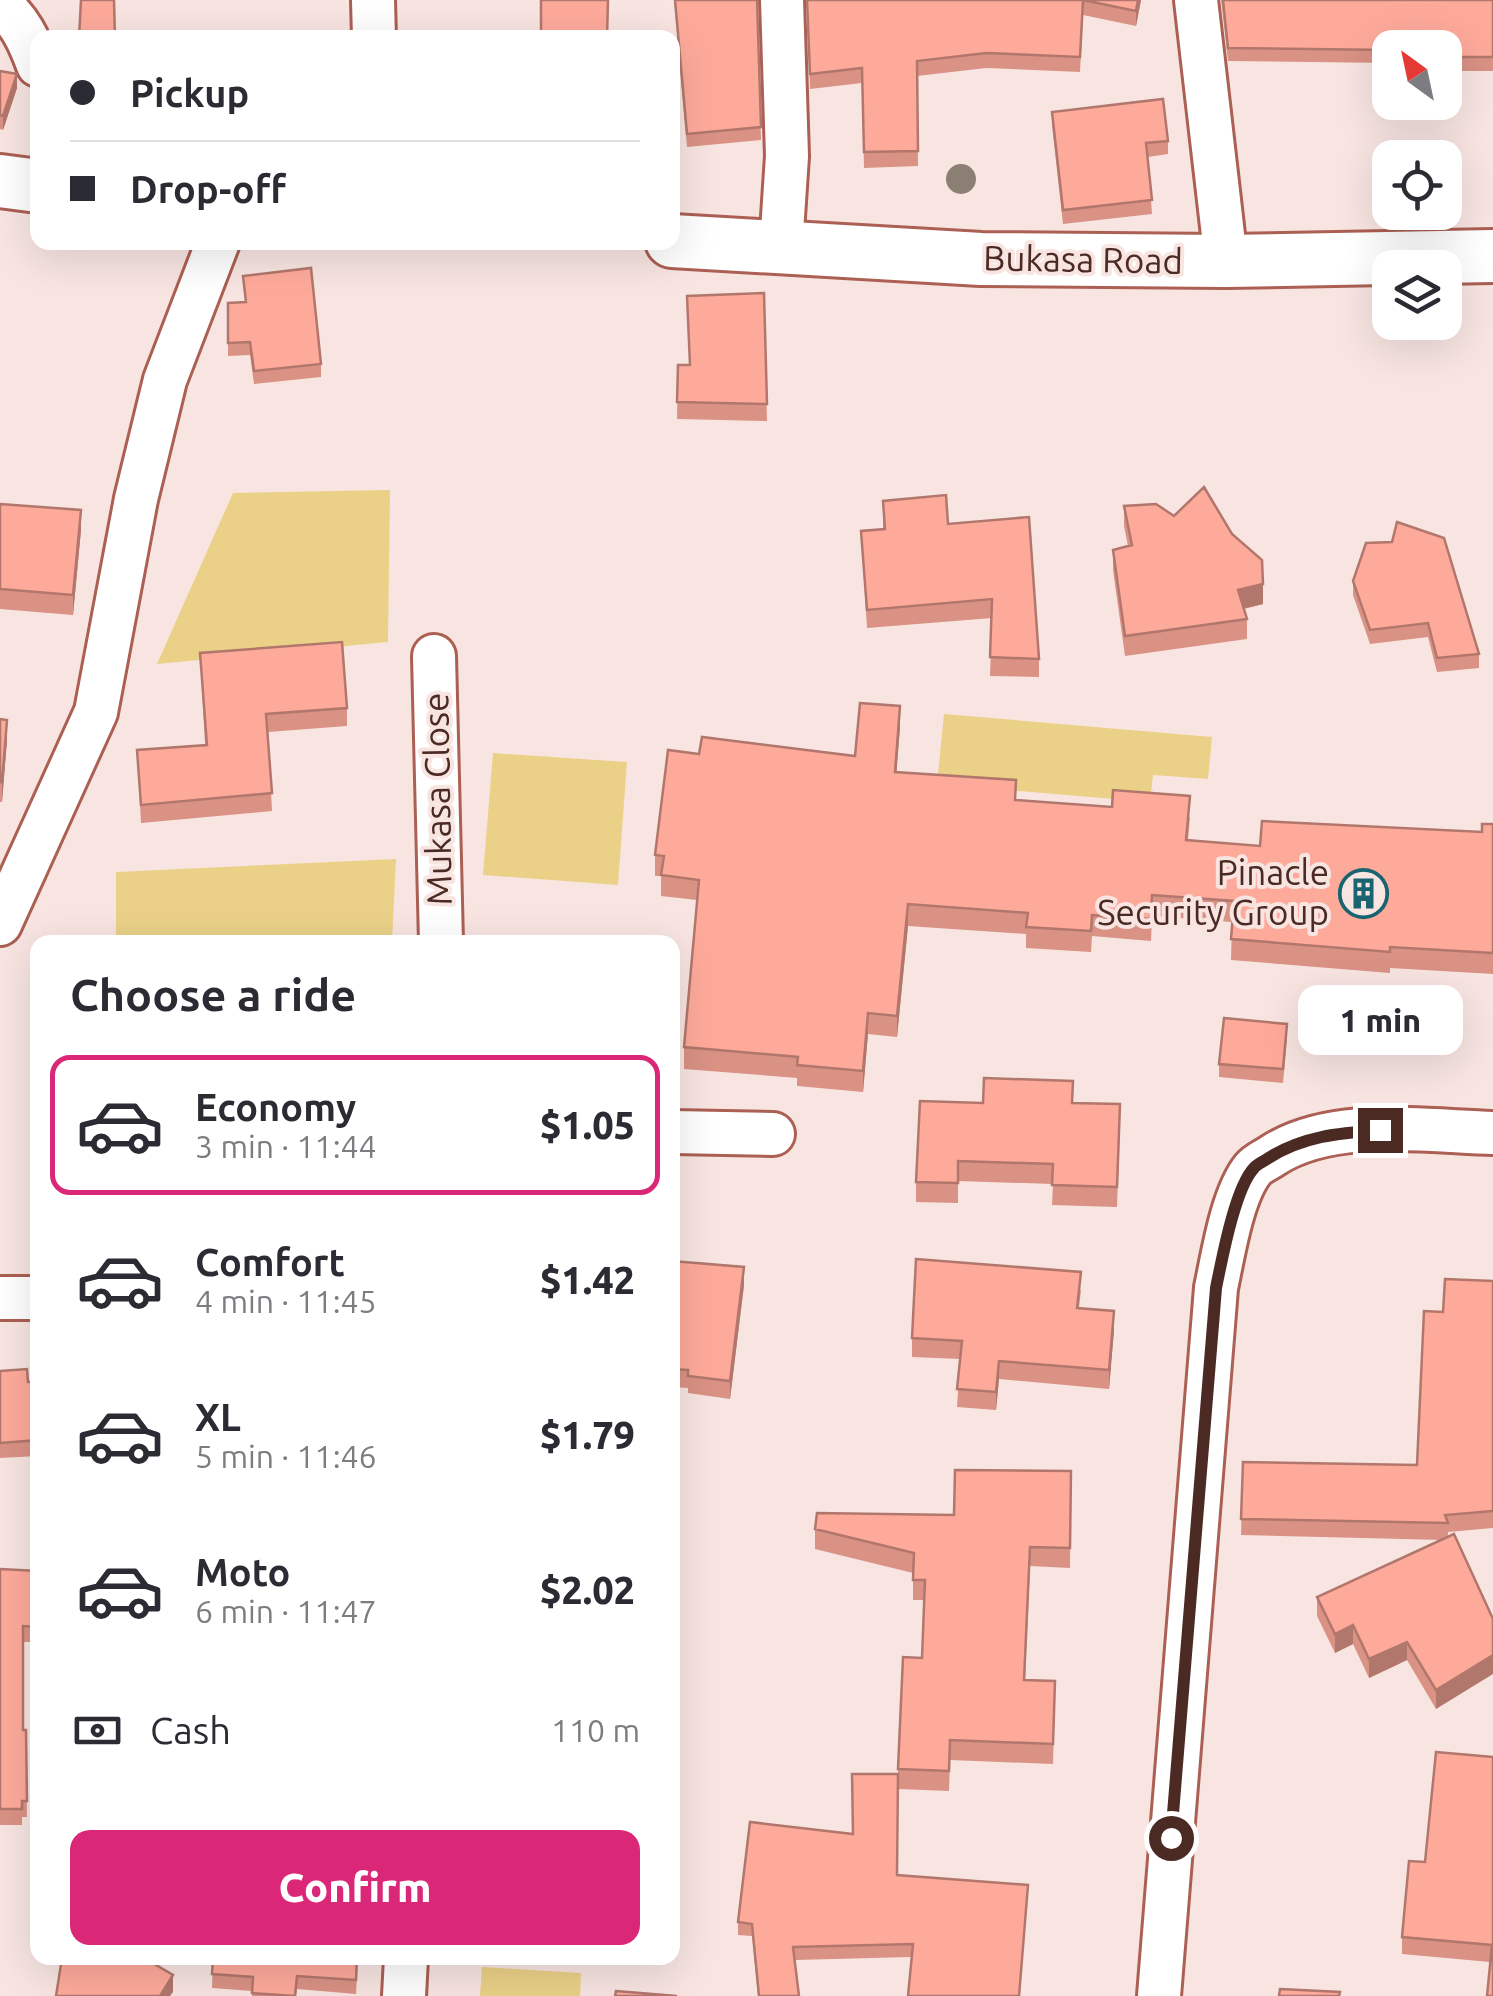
<!DOCTYPE html>
<meta charset="utf-8">
<style>
body{margin:0;font-family:Ubuntu,sans-serif;background:#f2f2f3;color:#2b2b33;height:100vh;display:flex;flex-direction:column;font-size:38px;white-space:nowrap}
*{box-sizing:border-box;margin:0}
p{font-size:32px;color:#7c7c81}
.icon{flex:none;width:55px;height:55px;fill:none;stroke:currentColor;stroke-width:2;stroke-linecap:round;stroke-linejoin:round}
.map{position:relative;flex:1;overflow:hidden}
.drawer{position:absolute;left:30px;top:935px;width:650px;height:1030px;display:flex;flex-direction:column;background:#fff;border-radius:20px;box-shadow:0 10px 40px #0002}
.drawer>*{flex:none}
.guide{position:absolute;left:30px;top:30px;width:650px;height:220px;border-radius:20px;box-shadow:0 10px 40px #0002;display:grid;align-content:center;height:220px;padding:0 40px;background:#fff}
.needle{width:65px;rotate:327deg}
.controls{position:absolute;left:1372px;top:30px;display:grid;gap:20px}
.controls a{display:grid;place-items:center;width:90px;height:90px;border-radius:20px;background:#fff;box-shadow:0 10px 40px #0002;font-size:50px}
.end{position:absolute;width:45px;height:45px;margin:-22px;border:12px solid #4b2a24;background:#fff;box-shadow:0 0 0 5px #fff}
.from{border-radius:50%}
.bubble{position:absolute;height:70px;border-radius:20px;background:#fff;box-shadow:0 10px 40px #0002;font-size:32px;font-weight:800;line-height:70px;text-align:center}
.guide b{display:flex;align-items:center;gap:35px;height:95px;font-size:38px}
.guide b+b{border-top:2px solid #e1e1e2}
.guide i{width:25px;height:25px;background:#2b2b33}
ul{padding:0;list-style:none}
li{display:flex;align-items:center;gap:30px;height:140px;margin:0 20px 15px;padding:0 20px;border:5px solid transparent;border-radius:20px}
li div{flex:1}
li b{display:block;font-size:38px}
li em{font-style:normal;font-weight:800}
li.selected{border-color:#db2777}
li>.icon{width:90px;height:90px;stroke-width:1.5}
h2{padding:0 40px;font-size:45px;line-height:120px}
.pay{display:flex;align-items:center;gap:25px;height:110px;padding:0 40px;font-size:38px}
.pay p{margin-inline-start:auto}
.cta{display:flex;gap:20px;margin-top:auto;padding:20px 40px}
.cta a{flex:1;height:115px;border-radius:20px;background:#db2777;color:#fff;font-size:40px;font-weight:800;line-height:115px;text-align:center}
.map>svg:first-child{display:block}
.green{fill:#ebd188}
.lines{fill:none;stroke-linecap:round;stroke-linejoin:round}
.minor-casing{stroke:#ac5f53;stroke-width:48}
.tertiary-casing{stroke:#ac5f53;stroke-width:58}
.minor{stroke:#fff;stroke-width:42}
.tertiary{stroke:#fff;stroke-width:52}
.tree{fill:#8b7e72}
.wall{fill:#da9285}
.shaded-wall{fill:#b2776c}
.building{fill:#feaa9b;stroke:#b2776c;stroke-width:2.5}
.route{stroke:#4b2a24;stroke-width:12}
.labels{text-anchor:middle;stroke-width:8;stroke-linejoin:round;paint-order:stroke}
.street-label{font-size:35px;fill:#4b2a24;stroke:#f8e5e2}
.poi-label{font-size:35px;fill:#4b2a24;stroke:#f8e5e2;text-anchor:end}
</style>
<div class="map">
<svg width="1493" height="1996" viewBox="0 0 1493 1996">
<rect width="100%" height="100%" fill="#f8e5e2"/>
<!-- green -->
<path class="green" d="M390,490L388,642L157,664L233,493Z
M944,714L1212,737L1208,779L1153,775L1150,802L937,784Z
M493,753L627,762L618,885L483,875Z
M396,859L392,942H116V872Z
M482,1967L581,1973L580,1996H480Z"/>
<g class="lines">
<defs>
<path id="minor" d="M373,0L374,38
M1196,0L1226,261
M0,4C20,21 29,40 38,65
M781,247L787,156L782,0
M434,656L441,942
M0,924L96,712L136,499L165,380L218,242
M672,1132L773,1134
M0,1298H38
M404,1996L406,1958
M1159,1996L1216,1288C1223,1255 1232,1195 1253,1169C1257,1164 1266,1160 1272,1156C1331,1117 1425,1131 1493,1133"/>
<path id="tertiary" d="M0,181L38,186
M672,241L981,259L1226,261L1493,256"/>
</defs>
<!-- minor casing -->
<use href="#minor" class="minor-casing"/>
<!-- tertiary casing -->
<use href="#tertiary" class="tertiary-casing"/>
<!-- minor -->
<use href="#minor" class="minor"/>
<!-- tertiary -->
<use href="#tertiary" class="tertiary"/>
</g>
<!-- trees -->
<circle class="tree" cx="961" cy="179" r="15"/>
<!-- wall -->
<path class="wall" d="M674,0H757L761,140L687,147Z
M807,0H1141L1136,26L1083,15L1080,72L986,68L917,76L918,166L864,168L862,83L810,89Z
M1221,0H1493V71H1445V48H1390V71L1389,63L1228,61Z
M0,71L17,88L3,130L0,129Z
M1052,112L1168,141V154L1148,157L1152,214L1063,224L1052,125Z
M243,276L321,364V377L254,384L250,355L228,356V303L245,302Z
M764,293L767,421L677,419L678,365H689Z
M883,501L948,524L1039,659V677L990,676L992,618L867,628L861,531L883,529Z
M0,504L81,530L73,615L0,609Z
M1124,506L1263,604L1244,609L1247,619V639L1125,656L1113,570V550L1128,546L1124,526Z
M1366,543L1479,654V668L1437,672L1428,637L1370,644L1353,595V581Z
M200,653L347,708V726L268,732L272,811L141,823L137,750L205,745Z
M0,719L7,740L2,802H0Z
M900,727L896,772L1016,800L1190,817L1188,840L1260,846L1482,832L1493,824V974L1390,968V973L1231,960L1232,922L1152,916L1151,941L1092,936L1091,952L1026,948V934L908,926L897,1037L868,1034L863,1092L797,1086V1078L684,1069V1047L697,900L661,896V876H655V855L699,754L855,756Z
M1287,1038L1283,1083L1219,1077V1064Z
M983,1103H1073L1120,1124L1117,1207L1052,1205L1053,1184L958,1181V1203L916,1202V1182Z
M672,1261L744,1285L730,1399L688,1393V1388L672,1387Z
M1493,1281V1528L1448,1532L1436,1709L1407,1660L1369,1678L1353,1644L1335,1653L1317,1616V1597L1443,1540L1241,1535L1243,1462L1417,1465L1443,1312Z
M1081,1290L1079,1308L1114,1330L1109,1389L999,1379L996,1410L957,1407L960,1359L912,1357V1338Z
M0,1371L28,1382H38V1456L0,1458Z
M1071,1471L1070,1568L1030,1566L1025,1680L1055,1700L1053,1764L950,1760L949,1791L898,1789V1769L922,1658L924,1600H913V1573L815,1549V1529L954,1515Z
M0,1569L38,1571V1642H23V1730H26L27,1817H22V1825H0Z
M1493,1757V1996L1490,1962L1402,1954V1937L1425,1862Z
M897,1875L1028,1898L911,1957L795,1960L799,1996H758L752,1936L738,1935V1922Z
M213,1958H358L356,1994L297,1989L296,1996H252V1991L212,1988Z"/>
<!-- shaded-wall -->
<path class="shaded-wall" d="M1138,0H1141L1136,26V11Z
M17,74V88L3,130V116Z
M81,510V530L73,615V595Z
M1263,584V604L1238,610V590Z
M900,706V727L895,793V772Z
M7,720V740L2,802V782Z
M908,904V926L897,1037V1016Z
M868,1013V1034L863,1092V1071Z
M744,1267V1285L730,1399V1381Z
M1114,1311V1330L1109,1389V1370Z
M999,1361V1379L996,1410V1392Z
M1353,1625V1644L1335,1653V1634Z
M1407,1642V1660L1369,1678V1659Z
M1493,1655V1674L1436,1709V1690Z
M173,1975V1992L170,1996H160Z"/>
<!-- building -->
<path class="building" d="M81,0H114L115,38H79Z
M541,0H608L607,38H541Z
M675,0H757L761,127L687,134Z
M807,0H1083L1080,57L986,53L917,61L918,151L864,152L862,68L810,74Z
M1083,0H1138L1136,11Z
M1223,0H1493V57H1445V48H1390V57L1389,50L1228,48Z
M0,71L17,74L3,116L0,115Z
M1163,99L1168,141L1146,143L1152,200L1063,210L1052,112Z
M311,268L321,364L254,371L250,342L228,343V303L246,302L243,276Z
M764,293L767,404L677,402L678,365H690L687,296Z
M1204,487L1232,534L1262,560L1263,584L1238,590L1247,619L1125,636L1113,550L1132,545L1124,506L1156,504L1174,516Z
M946,495L948,524L1029,517L1039,659L990,657L992,599L867,610L861,531L885,529L883,501Z
M0,504L81,510L73,595L0,589Z
M1397,522L1444,538L1479,654L1437,658L1428,623L1370,630L1353,581L1366,543L1392,542Z
M342,642L347,708L266,714L272,793L141,805L137,750L207,745L200,653Z
M860,703L900,706L895,772L1016,780L1015,800L1112,807L1113,790L1190,796L1186,840L1260,846L1262,821L1482,832V824H1493V953L1390,947V952L1231,939L1234,901L1152,895L1151,919L1092,915L1091,931L1026,927L1028,913L908,904L897,1016L868,1013L863,1071L797,1065L798,1057L684,1047L699,880L661,875L664,856L655,855L668,750L699,754L702,737L855,756Z
M0,719L7,720L2,782H0Z
M1224,1018L1287,1024L1283,1069L1219,1064Z
M984,1078L1073,1081L1072,1103L1120,1104L1117,1187L1052,1185L1053,1164L958,1161V1183L916,1182L920,1101L983,1103Z
M916,1259L1081,1272L1077,1308L1114,1311L1109,1370L999,1361L996,1392L957,1389L962,1341L912,1338Z
M672,1261L744,1267L730,1381L688,1376V1370L672,1369Z
M1445,1279L1493,1281V1511L1445,1515L1448,1523L1241,1519L1243,1462L1417,1465L1424,1311L1443,1312Z
M27,1369L28,1382H38V1440L0,1443V1371Z
M955,1470L1071,1471L1070,1548L1030,1547L1024,1680L1055,1681L1053,1744L950,1740L949,1771L898,1769L903,1657L922,1658L925,1580H913L914,1553L815,1529L817,1513L954,1515Z
M1454,1534L1493,1619V1655L1436,1690L1407,1642L1369,1659L1353,1625L1335,1634L1317,1597Z
M0,1569L38,1571V1627L23,1626V1730H26L27,1801H22V1809H0Z
M1436,1752L1493,1757V1996H1487L1492,1945L1402,1937L1409,1861L1425,1862Z
M852,1774H898L897,1875L1028,1885L1019,1996H908L913,1944L793,1947L799,1996H759L752,1924L738,1922L750,1822L853,1834Z
M62,1958H144L173,1975L160,1996H56Z
M213,1958H357L356,1980L297,1976L295,1996L252,1993L253,1977L212,1974Z
M1280,1989L1340,1992L1339,1996H1279Z
M616,1991L677,1996H615Z"/>
<g class="lines">
<!-- route -->
<path class="route" d="M1171,1838L1216,1288C1222,1259 1235,1188 1254,1168C1257,1164 1263,1162 1267,1159C1302,1136 1340,1133 1380,1130"/>
</g>
<!-- icons -->
<defs>
<symbol id="building-ring" viewBox="-11 -11 22 22"><circle r="9.5" fill="#f8e5e2" stroke="#196470" stroke-width="1.5"/><path d="M-4-6H4V6H1V3H-1V6H-4ZM-2.5-4.3h1.7v1.8h-1.7ZM.8-4.3h1.7v1.8H.8ZM-2.5-1h1.7V.8h-1.7ZM.8-1h1.7V.8H.8Z" fill="#196470"/></symbol>
</defs>
<g fill-rule="evenodd">
<use href="#building-ring" x="1336" y="866" width="55" height="55"/>
</g>
<g class="labels">
<!-- street labels -->
<g class="street-label">
<text transform="translate(1083 260) rotate(1)" y="12">Bukasa Road</text>
<text transform="translate(438 799) rotate(-91)" y="12">Mukasa Close</text>
</g>
<!-- poi labels -->
<g class="poi-label">
<text x="1329" y="885">Pinacle<tspan x="1329" dy="40">Security Group</tspan></text>
</g>
</g>
</svg>
<div class="controls">
<a><svg class="needle" viewBox="-14 -14 28 28"><path d="M0-13l5 13h-10z" fill="#e53935"/><path d="M0 13l5-13h-10z" fill="#7c7c81"/></svg></a>
<a><svg class="icon" aria-label="locate" viewBox="0 0 24 24"><circle cx="12" cy="12" r="6"/><path d="M12 2v4M12 18v4M2 12h4M18 12h4"/></svg></a>
<a><svg class="icon" aria-label="layers" viewBox="0 0 24 24"><path d="M12 4l9 5-9 5-9-5zM3 14l9 5 9-5"/></svg></a>
</div>
<i class="end from" style="left:1171px;top:1838px"></i>
<i class="end" style="left:1380px;top:1130px"></i>
<div class="bubble" style="left:1298px;top:985px;width:165px">1 min</div>
<div class="guide">
<b><i class="from"></i>Pickup</b>
<b><i></i>Drop-off</b>
</div>
<section class="drawer">
<h2>Choose a ride</h2>
<ul>
<li class="selected"><svg class="icon" aria-label="car" viewBox="0 0 24 24"><path d="M5 17H2v-5l4-1 3-4h7l3 4 3 1v5h-3M9 17h6M6 11h13"/><circle cx="7" cy="17" r="2"/><circle cx="17" cy="17" r="2"/></svg><div><b>Economy</b><p>3 min · 11:44</p></div><em>$1.05</em></li>
<li><svg class="icon" aria-label="car" viewBox="0 0 24 24"><path d="M5 17H2v-5l4-1 3-4h7l3 4 3 1v5h-3M9 17h6M6 11h13"/><circle cx="7" cy="17" r="2"/><circle cx="17" cy="17" r="2"/></svg><div><b>Comfort</b><p>4 min · 11:45</p></div><em>$1.42</em></li>
<li><svg class="icon" aria-label="car" viewBox="0 0 24 24"><path d="M5 17H2v-5l4-1 3-4h7l3 4 3 1v5h-3M9 17h6M6 11h13"/><circle cx="7" cy="17" r="2"/><circle cx="17" cy="17" r="2"/></svg><div><b>XL</b><p>5 min · 11:46</p></div><em>$1.79</em></li>
<li><svg class="icon" aria-label="car" viewBox="0 0 24 24"><path d="M5 17H2v-5l4-1 3-4h7l3 4 3 1v5h-3M9 17h6M6 11h13"/><circle cx="7" cy="17" r="2"/><circle cx="17" cy="17" r="2"/></svg><div><b>Moto</b><p>6 min · 11:47</p></div><em>$2.02</em></li>
</ul>
<div class="pay"><svg class="icon" aria-label="cash" viewBox="0 0 24 24"><path d="M3 7h18v10H3z"/><circle cx="12" cy="12" r="2"/></svg>Cash<p>110 m</p></div>
<div class="cta"><a>Confirm</a></div>
</section>
</div>
